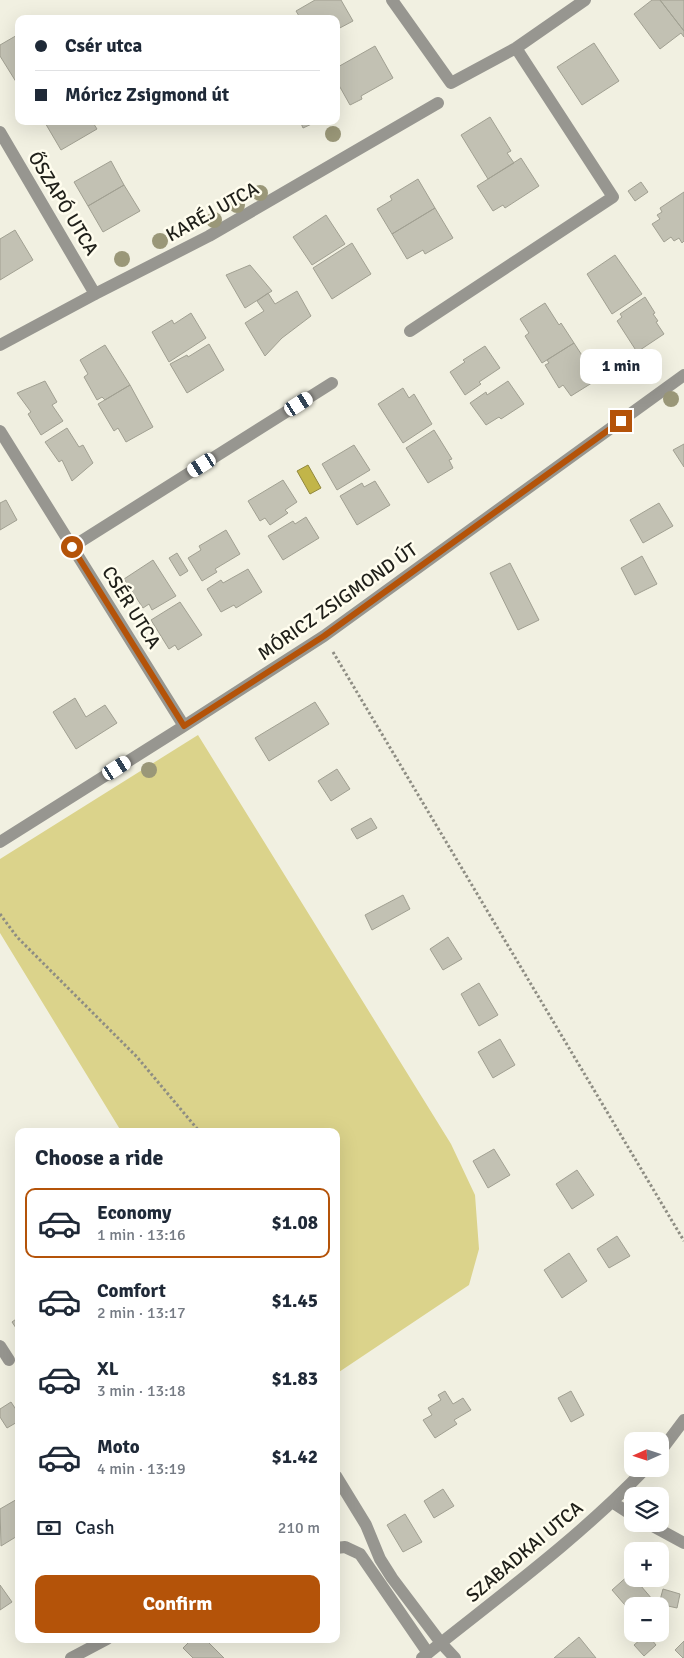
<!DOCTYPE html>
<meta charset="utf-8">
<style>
body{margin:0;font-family:Signika,sans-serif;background:#f2f2f3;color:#1f2937;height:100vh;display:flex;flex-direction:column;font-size:19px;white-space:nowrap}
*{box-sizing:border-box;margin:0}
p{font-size:16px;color:#747a83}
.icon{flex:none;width:28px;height:28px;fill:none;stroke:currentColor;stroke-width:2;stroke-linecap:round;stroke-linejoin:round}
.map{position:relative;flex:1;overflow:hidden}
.details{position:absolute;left:15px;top:1128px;width:325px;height:515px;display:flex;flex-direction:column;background:#fff;border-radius:10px;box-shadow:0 5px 20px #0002}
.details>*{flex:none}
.top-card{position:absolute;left:15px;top:15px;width:325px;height:110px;border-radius:10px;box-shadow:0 5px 20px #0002;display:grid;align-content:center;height:110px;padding:0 20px;background:#fff}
.needle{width:32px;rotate:267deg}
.tools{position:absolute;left:624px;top:1432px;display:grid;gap:10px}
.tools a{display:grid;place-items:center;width:45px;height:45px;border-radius:10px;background:#fff;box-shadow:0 5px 20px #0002;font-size:25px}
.end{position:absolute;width:22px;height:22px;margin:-11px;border:6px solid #b45309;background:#fff;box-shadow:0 0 0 2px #fff}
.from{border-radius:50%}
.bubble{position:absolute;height:35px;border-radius:10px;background:#fff;box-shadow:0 5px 20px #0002;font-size:16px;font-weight:800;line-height:35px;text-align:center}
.car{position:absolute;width:15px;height:30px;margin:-15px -8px;border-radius:6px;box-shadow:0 0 4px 1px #0007;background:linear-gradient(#fff 24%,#345 0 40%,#fff 0 76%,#345 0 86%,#fff 0)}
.top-card b{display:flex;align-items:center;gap:18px;height:48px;font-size:19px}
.top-card b+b{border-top:1px solid #e0e1e3}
.top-card i{width:12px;height:12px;background:#1f2937}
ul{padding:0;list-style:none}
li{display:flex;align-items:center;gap:15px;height:70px;margin:0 10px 8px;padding:0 10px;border:2px solid transparent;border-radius:10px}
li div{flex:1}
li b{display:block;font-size:19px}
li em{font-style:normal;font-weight:800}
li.selected{border-color:#b45309}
li>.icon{width:45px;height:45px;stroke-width:1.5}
h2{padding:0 20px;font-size:22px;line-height:60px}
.pay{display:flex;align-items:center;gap:12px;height:55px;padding:0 20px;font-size:19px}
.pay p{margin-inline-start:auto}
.cta{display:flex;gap:10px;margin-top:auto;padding:10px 20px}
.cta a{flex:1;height:58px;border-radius:10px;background:#b45309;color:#fff;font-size:20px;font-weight:800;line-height:58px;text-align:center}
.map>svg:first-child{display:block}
.green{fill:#dbd38b}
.water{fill:#c2b549;stroke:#91883b}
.building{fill:#c2c1b3;stroke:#a1a092}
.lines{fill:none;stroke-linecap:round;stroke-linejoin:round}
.path{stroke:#8e8d83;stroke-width:3;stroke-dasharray:2.5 2.5;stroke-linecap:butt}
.minor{stroke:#979690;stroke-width:12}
.tree{fill:#9a9778}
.route{stroke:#b45309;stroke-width:6}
.labels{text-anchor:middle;stroke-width:5;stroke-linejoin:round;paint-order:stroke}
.street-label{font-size:19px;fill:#1f1f19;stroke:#fffdee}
</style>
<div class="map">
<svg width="684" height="1658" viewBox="0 0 684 1658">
<rect width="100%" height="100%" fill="#f1f0e1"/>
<!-- green -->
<path class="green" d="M198,735L451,1144L475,1195L479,1249L469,1285L336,1374V1131H121L0,933V859Z"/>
<!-- water -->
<path class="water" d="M308,465L321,488L310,494L297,471Z"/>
<!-- building -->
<path class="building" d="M315,0H341L353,21L336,30V19H295L299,16L296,11Z
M652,0H660L684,31V37L681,33L660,49L634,14Z
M660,0H684V31Z
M19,34V85H18L0,56V45Z
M594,43L619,81L582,105L557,67Z
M375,46L393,78L361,96L362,99L350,105L336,80V75L339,73L336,68Z
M490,117L511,151L507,153L514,163L488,179L461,135Z
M44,121H92L97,129L61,150Z
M300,121H316V122L303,128Z
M521,158L539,186L505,208L503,205L493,211L477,186Z
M111,161L124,185L88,206L74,182Z
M418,179L435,208L392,234L377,209L392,200L390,196Z
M641,182L648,192L635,201L628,191Z
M124,185L140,211L103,232L88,206Z
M684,192V241L682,243L679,238L674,241L671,237L664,242L652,224L660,219L657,215L662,212L660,208Z
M435,208L453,238L425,254L423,250L407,259L392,234Z
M326,215L345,244L312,265L293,237Z
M15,230L33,260L0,280V239Z
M352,243L371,274L332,299L313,268Z
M615,255L642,294L612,314L587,274Z
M250,265L272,291L245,308L226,275Z
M297,291L311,316L282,338L265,356L245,323L264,311L257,301L268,293L275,304Z
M645,297L655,313L653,314L658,321L656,322L664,334L637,352L617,321L622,317L620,314Z
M545,303L559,325L561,323L574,343L542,363L525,336L529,333L520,319Z
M191,313L206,338L169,362L152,332L172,320L174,324Z
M574,343L585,360L583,361L595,381L571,396L563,385L559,388L545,365L549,363L547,360Z
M209,344L224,370L187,393L170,364L187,355L188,357Z
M105,345L130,385L105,400L102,397L97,400L84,377L88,374L80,360Z
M485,346L500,368L479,382L481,384L465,395L450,372L465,362L463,360Z
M45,381L57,402L52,405L63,421L41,435L28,414L31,412L17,393Z
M508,381L524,404L501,419L499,417L486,425L470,403L486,392L487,395Z
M130,385L153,427L126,442L118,428L114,431L98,404Z
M403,388L409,398L414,394L432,424L403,443L378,404Z
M67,428L79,447L83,445L93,463L72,481L62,460L59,462L45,442Z
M434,430L452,459L449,460L453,468L428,483L406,448Z
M684,444V467L673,450Z
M354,445L370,470L337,490L322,464Z
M283,480L297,502L285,510L288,513L270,525L265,518L260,521L248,501Z
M375,481L390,505L357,525L340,496L362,483L364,487Z
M6,500L17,520L0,530V503Z
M659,503L673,526L643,543L630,520Z
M306,517L319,538L283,560L268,536L293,521L295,524Z
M226,530L240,554L215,569L217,572L202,581L188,558L201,550L199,546Z
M177,553L188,571L180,576L169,558Z
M642,556L657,584L635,595L621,568Z
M153,560L176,596L152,610L149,604L143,608L124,579Z
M510,563L539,620L518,630L490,573Z
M248,569L262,592L236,608L234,605L221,612L207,589L221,580L223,583Z
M180,602L202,635L178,650L175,645L169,649L151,620Z
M75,698L86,717L105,705L117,723L76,749L53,712Z
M315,702L329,724L269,761L255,738Z
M337,769L350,789L331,801L318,781Z
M371,818L377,828L357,839L351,829Z
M403,895L410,909L372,930L365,915Z
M448,937L462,959L443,970L430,949Z
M479,983L498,1015L479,1026L461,994Z
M500,1039L515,1065L493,1078L478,1052Z
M494,1149L510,1175L488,1188L473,1161Z
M577,1170L594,1195L572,1209L556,1184Z
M617,1236L630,1256L609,1268L597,1249Z
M569,1253L587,1281L562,1298L544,1270Z
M19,1317V1331H18L12,1322Z
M445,1391L453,1404L463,1398L471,1410L454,1420L457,1424L435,1438L423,1420L432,1415L428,1408L441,1400L438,1395Z
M571,1391L584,1415L571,1422L558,1398Z
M11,1402L19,1414V1421L7,1428L0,1417V1409Z
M443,1489L454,1506L434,1518L424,1501Z
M19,1498V1535L1,1546L0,1509Z
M405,1514L422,1542L403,1552L387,1525Z
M630,1574L632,1579H635L658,1606H632V1620L628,1614L631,1612L612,1590Z
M0,1585L12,1602L0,1610Z
M663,1589L680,1594L677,1608L659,1604Z
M647,1634L656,1645L644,1656L634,1645Z
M579,1637L596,1658H554Z
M192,1639H205L224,1658H193L183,1648Z
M684,1641V1658H683L675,1650Z"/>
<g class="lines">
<!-- path -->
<path class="path" d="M333,652L684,1241
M0,914L17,937L137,1057L199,1131"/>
<!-- minor -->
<path class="minor" d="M392,0L451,83L516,48L585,0
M0,132L95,294
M410,331L613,197L516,48
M0,345L95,294L209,236L438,103
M0,431L184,726
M72,547L332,383
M0,842L184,726L324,636L684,375
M0,1346L9,1360
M660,1452L684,1420
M336,1476L366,1525L380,1559L392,1578L441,1643L455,1658
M612,1502L632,1515
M649,1524L684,1543
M336,1548L345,1547L360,1554L428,1653
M71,1658L107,1639
M422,1658C498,1597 578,1539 645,1469"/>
</g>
<!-- trees -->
<g class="tree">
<circle cx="333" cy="134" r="8"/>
<circle cx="260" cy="193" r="8"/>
<circle cx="237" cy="205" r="8"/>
<circle cx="214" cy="220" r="8"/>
<circle cx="160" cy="241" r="8"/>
<circle cx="122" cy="259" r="8"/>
<circle cx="671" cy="399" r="8"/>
<circle cx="149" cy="770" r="8"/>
</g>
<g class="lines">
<!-- route -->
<path class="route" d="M72,547L184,726L324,636L621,421"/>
</g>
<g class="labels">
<!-- street labels -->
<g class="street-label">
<text transform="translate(64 203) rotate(59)" y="7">ŐSZAPÓ UTCA</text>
<text transform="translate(212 211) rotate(-29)" y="7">KARÉJ UTCA</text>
<text transform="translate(337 601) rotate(-35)" y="7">MÓRICZ ZSIGMOND ÚT</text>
<text transform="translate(132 607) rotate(58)" y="7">CSÉR UTCA</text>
<text transform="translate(524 1551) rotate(-40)" y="7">SZABADKAI UTCA</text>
</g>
</g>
</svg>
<div class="tools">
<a><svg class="needle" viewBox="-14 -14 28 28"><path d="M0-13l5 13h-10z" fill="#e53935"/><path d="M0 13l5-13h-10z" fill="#747a83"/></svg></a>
<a><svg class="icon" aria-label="layers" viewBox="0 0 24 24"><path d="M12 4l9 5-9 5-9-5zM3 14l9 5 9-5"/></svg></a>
<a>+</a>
<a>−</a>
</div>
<i class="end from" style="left:72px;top:547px"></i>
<i class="end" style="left:621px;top:421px"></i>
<div class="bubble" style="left:580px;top:349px;width:82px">1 min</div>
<i class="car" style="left:299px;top:404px;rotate:58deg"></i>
<i class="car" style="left:202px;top:465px;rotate:238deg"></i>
<i class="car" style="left:117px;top:768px;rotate:58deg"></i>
<div class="top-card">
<b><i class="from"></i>Csér utca</b>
<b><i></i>Móricz Zsigmond út</b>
</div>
<section class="details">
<h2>Choose a ride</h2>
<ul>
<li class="selected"><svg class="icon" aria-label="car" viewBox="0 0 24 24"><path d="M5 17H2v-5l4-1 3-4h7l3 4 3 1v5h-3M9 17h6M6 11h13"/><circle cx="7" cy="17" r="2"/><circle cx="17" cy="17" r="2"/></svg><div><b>Economy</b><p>1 min · 13:16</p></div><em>$1.08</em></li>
<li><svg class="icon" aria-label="car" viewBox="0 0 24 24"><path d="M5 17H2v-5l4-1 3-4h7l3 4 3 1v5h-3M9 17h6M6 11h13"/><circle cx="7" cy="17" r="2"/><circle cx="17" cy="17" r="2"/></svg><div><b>Comfort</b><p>2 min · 13:17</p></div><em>$1.45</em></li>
<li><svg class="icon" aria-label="car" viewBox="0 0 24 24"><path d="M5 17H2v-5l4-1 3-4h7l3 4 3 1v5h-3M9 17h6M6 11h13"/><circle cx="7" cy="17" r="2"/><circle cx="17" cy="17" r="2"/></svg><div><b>XL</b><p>3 min · 13:18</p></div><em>$1.83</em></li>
<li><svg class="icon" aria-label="car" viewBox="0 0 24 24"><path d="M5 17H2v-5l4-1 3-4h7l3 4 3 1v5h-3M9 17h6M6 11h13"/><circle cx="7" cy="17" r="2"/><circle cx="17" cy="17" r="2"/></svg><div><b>Moto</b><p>4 min · 13:19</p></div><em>$1.42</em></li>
</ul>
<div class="pay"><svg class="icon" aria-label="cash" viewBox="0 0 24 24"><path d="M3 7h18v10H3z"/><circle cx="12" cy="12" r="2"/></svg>Cash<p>210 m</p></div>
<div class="cta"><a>Confirm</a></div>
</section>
</div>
